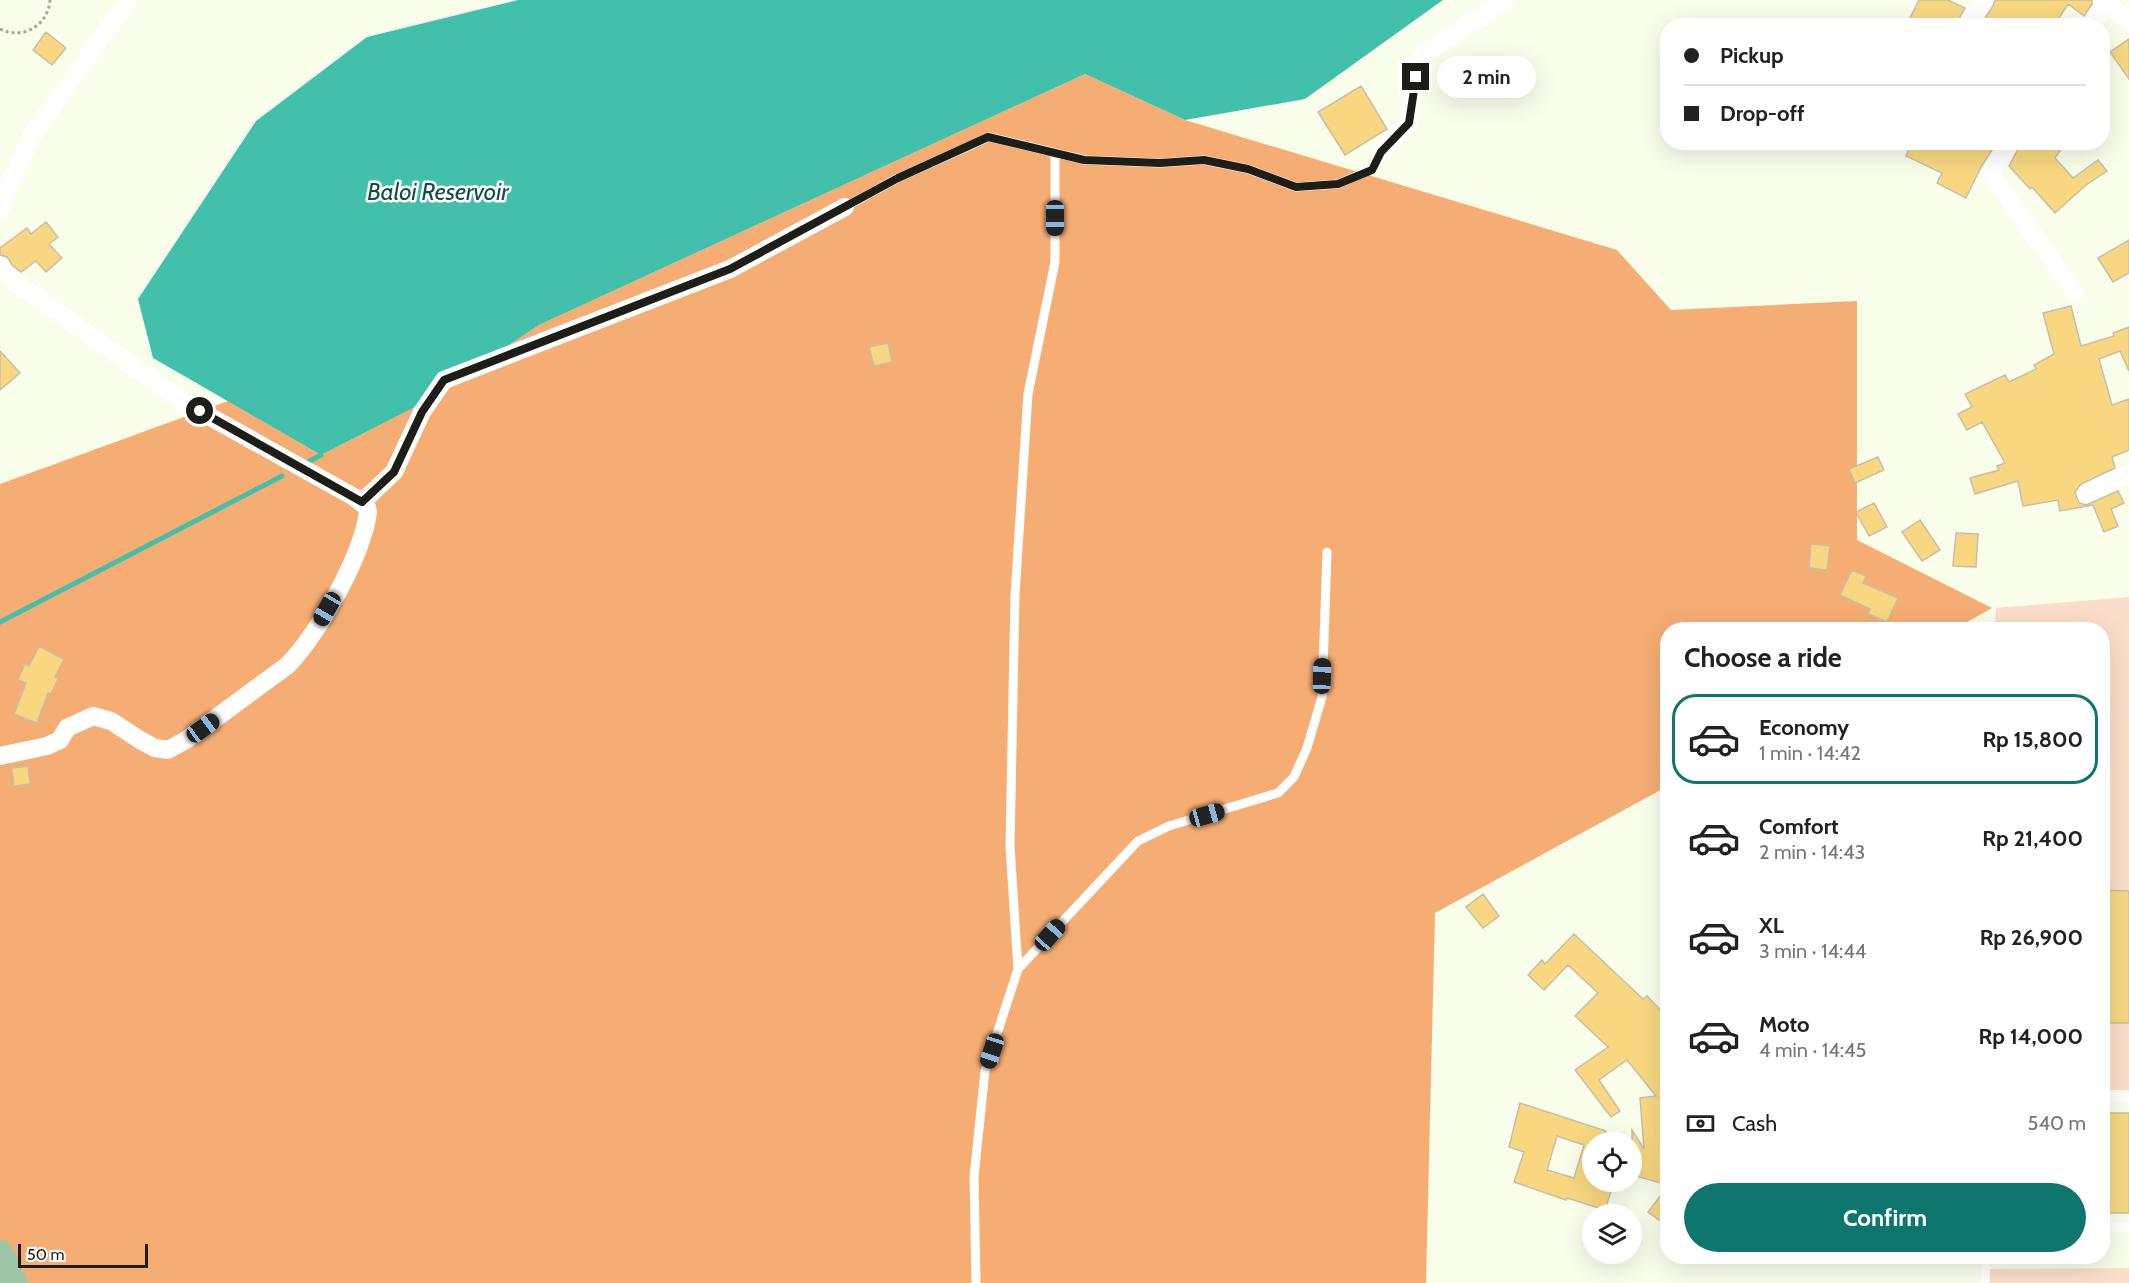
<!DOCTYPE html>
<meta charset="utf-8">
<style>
body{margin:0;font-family:Cabin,sans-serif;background:#f6f6f6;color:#222;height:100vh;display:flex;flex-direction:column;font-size:22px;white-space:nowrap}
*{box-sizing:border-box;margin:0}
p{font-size:20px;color:#767676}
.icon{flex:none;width:33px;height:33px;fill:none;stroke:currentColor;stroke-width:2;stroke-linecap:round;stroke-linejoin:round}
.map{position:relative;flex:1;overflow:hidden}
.sheet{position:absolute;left:1660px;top:622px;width:450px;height:642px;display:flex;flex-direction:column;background:#fff;border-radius:24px;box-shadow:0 6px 24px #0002}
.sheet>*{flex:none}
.guide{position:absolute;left:1660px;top:18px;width:450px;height:132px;border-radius:24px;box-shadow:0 6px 24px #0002;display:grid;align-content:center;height:132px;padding:0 24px;background:#fff}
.fabs{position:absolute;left:1582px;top:1132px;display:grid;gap:12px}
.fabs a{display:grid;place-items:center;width:60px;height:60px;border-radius:50%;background:#fff;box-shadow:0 6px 24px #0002;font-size:30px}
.scale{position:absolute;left:18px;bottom:15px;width:130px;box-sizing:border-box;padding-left:6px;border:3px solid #1c1e17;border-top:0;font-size:16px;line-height:21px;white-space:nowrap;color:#1c1e17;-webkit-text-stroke:4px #fff;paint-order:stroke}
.end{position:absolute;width:27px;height:27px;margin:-14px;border:8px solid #1c1e17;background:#fff;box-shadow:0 0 0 3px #fff}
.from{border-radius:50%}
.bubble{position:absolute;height:42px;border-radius:21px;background:#fff;box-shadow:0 6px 24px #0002;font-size:20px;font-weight:700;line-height:42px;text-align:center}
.car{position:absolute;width:18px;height:36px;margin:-18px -9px;border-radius:8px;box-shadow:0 0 4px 2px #0007;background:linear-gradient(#222 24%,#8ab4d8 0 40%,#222 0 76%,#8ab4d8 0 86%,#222 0)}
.guide b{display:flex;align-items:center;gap:21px;height:57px;font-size:22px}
.guide b+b{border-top:2px solid #e0e0e0}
.guide i{width:15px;height:15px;background:#222}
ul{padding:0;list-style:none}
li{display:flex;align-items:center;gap:18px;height:90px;margin:0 12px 9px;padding:0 12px;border:3px solid transparent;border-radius:24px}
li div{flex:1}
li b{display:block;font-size:22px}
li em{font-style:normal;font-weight:700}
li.on{border-color:#0f766e}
li>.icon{width:54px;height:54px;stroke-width:1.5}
h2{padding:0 24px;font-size:27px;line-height:72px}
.pay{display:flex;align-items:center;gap:15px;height:66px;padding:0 24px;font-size:22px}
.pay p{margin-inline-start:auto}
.cta{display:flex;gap:12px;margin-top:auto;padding:12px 24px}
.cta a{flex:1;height:69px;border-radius:36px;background:#0f766e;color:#fff;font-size:24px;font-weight:700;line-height:69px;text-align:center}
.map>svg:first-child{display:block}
.green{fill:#fadec9}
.forest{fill:#f6ad74}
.water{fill:#43c0ab}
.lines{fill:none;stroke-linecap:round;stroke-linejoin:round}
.stream{stroke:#43c0ab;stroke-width:5}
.building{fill:#f8d780;stroke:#c5beab;stroke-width:1.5;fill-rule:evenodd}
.path{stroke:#a5a99a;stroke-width:3;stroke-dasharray:3 3;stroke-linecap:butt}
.lane{stroke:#fff;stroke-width:9}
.street{stroke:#fff;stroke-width:18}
.primary{stroke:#9ec7a7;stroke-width:27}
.route{stroke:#1c1e17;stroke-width:8}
.labels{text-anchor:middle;stroke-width:5;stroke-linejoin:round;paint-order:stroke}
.water-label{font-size:24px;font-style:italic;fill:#174c43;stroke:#fff}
</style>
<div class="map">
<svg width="2129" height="1283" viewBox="0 0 2129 1283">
<rect width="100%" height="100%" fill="#f8feea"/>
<!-- green -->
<path class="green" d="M2129,597V1090H2103V630H1995L1996,608Z
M2129,1268V1283H1985L1986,1269Z"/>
<!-- forest -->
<path class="forest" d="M1085,74L1185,120L1617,250L1671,310L1857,301V540L1992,608L1953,630H1668V786L1435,913L1426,1283H7L0,1273V484L228,401L321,455L419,405L539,325Z"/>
<!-- water -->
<path class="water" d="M518,0H1443L1305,99L1185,120L1085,74L539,325L419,405L321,455L153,358L138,299L256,121L367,37Z"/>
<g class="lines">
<!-- stream -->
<path class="stream" d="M308,462L321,455
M0,622L282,476"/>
</g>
<!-- building -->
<path class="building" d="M1919,0H1948L1965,8L1955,26H1906Z
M1995,0H2092V4L2084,16L2068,4L2054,26H1980L1993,6Z
M46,32L66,48L52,65L33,50Z
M2129,39V79L2110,52Z
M1361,86L1387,129L1345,155L1318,112Z
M1912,142H1997L1981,167L1966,198L1937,183L1942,173L1906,156Z
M2022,142H2066L2055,158L2073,178L2098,160L2107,171L2086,185L2055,213L2032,187L2030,189L2009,166Z
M46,222L58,237L49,244L62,258L46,272L36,261L21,272L13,266L7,257L0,255V248L27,228L31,234Z
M2129,240V273L2113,282L2098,258Z
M2071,306L2081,346L2114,336L2113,333L2129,327V371L2120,351L2099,359L2112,405L2129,399V450L2112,457L2115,468L2081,484L2075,492L2079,503L2086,505L2118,491L2124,503L2111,509L2118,526L2104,532L2093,505L2060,511L2058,500L2023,506L2018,481L1975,494L1970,478L1999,470L1997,466L2005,463L1982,422L1967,430L1958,414L1972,407L1965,394L2005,375L2009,382L2036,369L2034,365L2054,354L2043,313Z
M888,343L892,362L874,366L869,347Z
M0,351L20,373L0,390Z
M1878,457L1884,470L1855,483L1849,469Z
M1874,503L1887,527L1869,536L1856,512Z
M1920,520L1940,550L1922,561L1902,532Z
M1956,533L1978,534L1976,567L1953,566Z
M1811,544L1830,546L1827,570L1809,568Z
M1852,570L1866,576L1863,583L1898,598L1887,622L1868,614L1870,609L1840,595Z
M39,646L64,659L55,677L58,679L51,694L48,693L37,723L14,714L26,683L18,680L25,664L29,666Z
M28,766L30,784L14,786L12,768Z
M2103,890L2129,891V1023H2103Z
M1483,894L1499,916L1483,928L1466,907Z
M1574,934L1643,999L1647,996L1668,1018V1185L1632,1175V1130L1644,1149L1640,1098L1656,1096L1627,1060L1599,1080L1620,1111L1611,1117L1575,1070L1608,1047L1575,1016L1598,993L1568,965L1544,990L1528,975L1542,960L1545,964Z
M1520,1103L1606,1131L1603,1143H1593V1182L1613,1185L1605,1210L1567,1198L1566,1200L1514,1182L1524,1152L1509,1147ZM1557,1136L1584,1145L1574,1178L1547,1170Z
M2103,1113H2129V1213H2103Z
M1668,1186V1214L1662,1222L1648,1212Z"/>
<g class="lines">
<!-- path -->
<path class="path" d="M0,29C23,40 48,26 50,0"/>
<!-- lane -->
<path class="lane" d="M845,207L898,178L989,137L1085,160L1160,163L1204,160L1248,169L1296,187L1338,184L1372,169L1381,152
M1018,969L1138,841L1169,826L1278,793L1294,777L1307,748L1322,697L1327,552
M2103,1097H2129
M2103,1227H2129
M976,1283L974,1177L985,1071L1018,969L1010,846L1015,595L1028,394L1055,262V153
M1985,1283L1986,1257"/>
<!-- street -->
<path class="street" d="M2103,0L2129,22
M1966,26L1984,0
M2091,26L2106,4
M2011,142L1990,173L2075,293
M1381,152L1409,123L1416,77L1423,55L1506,0
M0,211L1,203L31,137L128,0
M0,266L4,274L180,400L354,497L367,507L368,512C362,557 319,632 288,665L186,740L168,750L155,748L140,740L111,721L93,716L67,728L60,740L47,746L0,756
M2086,494L2129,474
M362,502L394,472L422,412L444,380L730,269L845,207"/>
<!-- primary -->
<path class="primary" d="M0,1253L14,1283"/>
</g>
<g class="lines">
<!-- route -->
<path class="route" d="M200,411L362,502L394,472L422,412L444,380L730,269L898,178L988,137L1084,160L1160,163L1204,160L1248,169L1296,187L1338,184L1372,170L1381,152L1409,123L1416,77"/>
</g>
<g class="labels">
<!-- water labels -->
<g class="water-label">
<text x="438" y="200">Baloi Reservoir</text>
</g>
</g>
</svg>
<div class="fabs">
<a><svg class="icon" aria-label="locate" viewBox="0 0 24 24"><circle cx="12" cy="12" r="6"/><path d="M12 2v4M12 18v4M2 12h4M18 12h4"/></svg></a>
<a><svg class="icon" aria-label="layers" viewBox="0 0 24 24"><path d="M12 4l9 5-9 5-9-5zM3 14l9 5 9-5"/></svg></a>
</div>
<div class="scale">50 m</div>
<i class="end from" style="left:200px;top:411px"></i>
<i class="end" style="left:1416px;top:77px"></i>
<div class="bubble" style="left:1437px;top:56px;width:99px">2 min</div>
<i class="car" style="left:1055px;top:218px;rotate:180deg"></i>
<i class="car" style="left:327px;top:609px;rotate:210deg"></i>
<i class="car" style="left:1322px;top:676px;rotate:2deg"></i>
<i class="car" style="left:203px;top:728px;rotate:54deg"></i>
<i class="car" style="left:1207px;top:815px;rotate:74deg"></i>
<i class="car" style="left:1050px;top:935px;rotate:42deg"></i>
<i class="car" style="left:992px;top:1051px;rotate:198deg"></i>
<div class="guide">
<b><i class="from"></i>Pickup</b>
<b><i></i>Drop-off</b>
</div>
<section class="sheet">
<h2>Choose a ride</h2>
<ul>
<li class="on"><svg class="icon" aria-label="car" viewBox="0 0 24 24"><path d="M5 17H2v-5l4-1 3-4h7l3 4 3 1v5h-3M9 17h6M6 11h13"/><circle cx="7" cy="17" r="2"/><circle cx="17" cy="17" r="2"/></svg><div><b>Economy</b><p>1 min · 14:42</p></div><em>Rp 15,800</em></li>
<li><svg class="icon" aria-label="car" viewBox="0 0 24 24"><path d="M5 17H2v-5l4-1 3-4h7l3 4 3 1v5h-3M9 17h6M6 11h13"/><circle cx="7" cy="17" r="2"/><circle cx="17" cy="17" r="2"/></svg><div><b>Comfort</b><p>2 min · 14:43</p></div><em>Rp 21,400</em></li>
<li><svg class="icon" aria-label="car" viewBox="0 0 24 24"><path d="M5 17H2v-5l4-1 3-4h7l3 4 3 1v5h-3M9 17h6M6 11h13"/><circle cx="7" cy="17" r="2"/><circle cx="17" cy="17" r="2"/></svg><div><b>XL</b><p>3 min · 14:44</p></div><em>Rp 26,900</em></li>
<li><svg class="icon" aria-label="car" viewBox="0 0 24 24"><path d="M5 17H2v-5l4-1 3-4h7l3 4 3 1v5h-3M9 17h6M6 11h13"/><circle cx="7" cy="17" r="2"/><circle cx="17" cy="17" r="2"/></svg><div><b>Moto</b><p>4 min · 14:45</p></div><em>Rp 14,000</em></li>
</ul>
<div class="pay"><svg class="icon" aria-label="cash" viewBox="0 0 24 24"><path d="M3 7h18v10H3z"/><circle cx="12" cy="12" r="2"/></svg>Cash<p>540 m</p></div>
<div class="cta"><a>Confirm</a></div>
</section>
</div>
